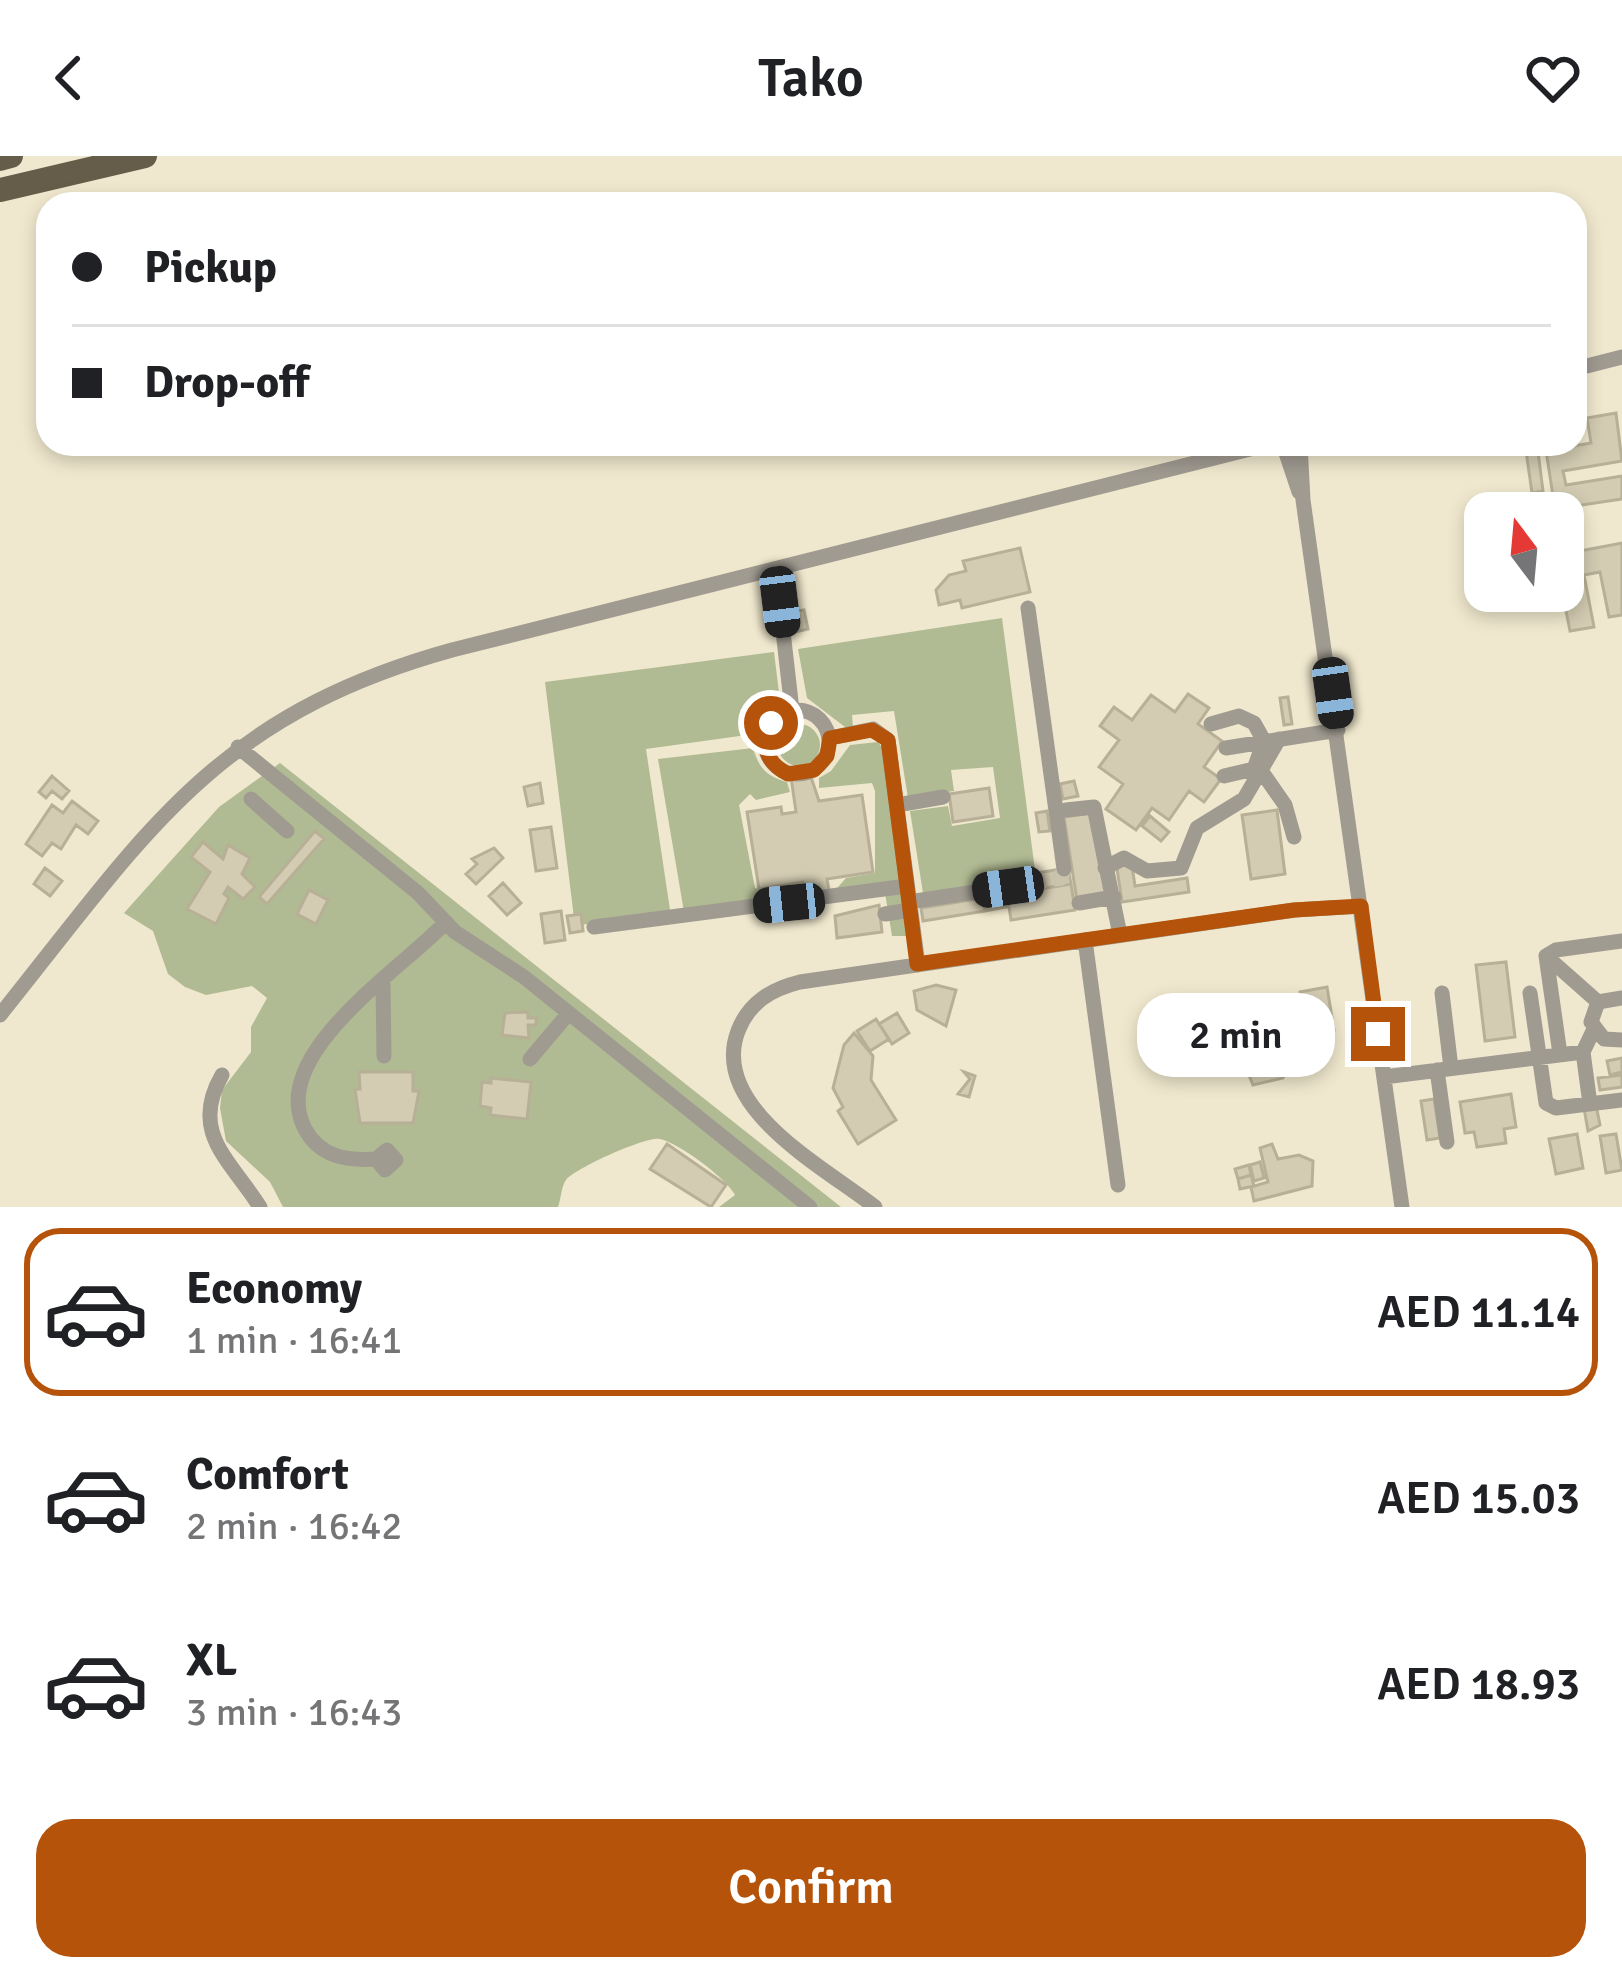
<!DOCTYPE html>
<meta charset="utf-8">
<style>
body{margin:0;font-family:Signika,sans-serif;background:#f2f2f2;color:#202124;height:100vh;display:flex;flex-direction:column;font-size:45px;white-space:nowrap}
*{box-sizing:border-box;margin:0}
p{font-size:39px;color:#757577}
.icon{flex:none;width:66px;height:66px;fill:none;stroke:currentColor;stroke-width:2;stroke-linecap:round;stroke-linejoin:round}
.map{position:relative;height:1051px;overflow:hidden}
.sheet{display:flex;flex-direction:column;background:#fff;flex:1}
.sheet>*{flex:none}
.top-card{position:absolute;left:36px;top:36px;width:1551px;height:264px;border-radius:36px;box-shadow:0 6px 18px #0003;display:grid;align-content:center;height:264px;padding:0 36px;background:#fff}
.needle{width:78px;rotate:344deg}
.tools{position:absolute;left:1464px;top:336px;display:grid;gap:24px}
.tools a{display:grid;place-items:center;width:120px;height:120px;border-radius:24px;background:#fff;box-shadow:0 6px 18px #0003;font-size:60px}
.end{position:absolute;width:54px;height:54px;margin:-27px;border:15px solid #b45309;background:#fff;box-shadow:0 0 0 6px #fff}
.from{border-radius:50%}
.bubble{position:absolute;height:84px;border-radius:36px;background:#fff;box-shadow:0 6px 18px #0003;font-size:39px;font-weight:600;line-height:84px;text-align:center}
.car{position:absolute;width:36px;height:72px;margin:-36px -18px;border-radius:15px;box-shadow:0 0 9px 3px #0007;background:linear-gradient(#222 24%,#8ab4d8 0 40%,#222 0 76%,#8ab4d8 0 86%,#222 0)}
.top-card b{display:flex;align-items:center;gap:42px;height:114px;font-size:45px}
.top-card b+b{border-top:3px solid #e0e0e0}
.top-card i{width:30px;height:30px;background:#202124}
ul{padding:21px 0 0;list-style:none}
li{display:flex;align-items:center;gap:36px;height:168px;margin:0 24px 18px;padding:0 12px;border:6px solid transparent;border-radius:36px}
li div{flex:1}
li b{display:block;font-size:45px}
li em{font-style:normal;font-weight:600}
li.on{border-color:#b45309}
li>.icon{width:108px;height:108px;stroke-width:1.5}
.button{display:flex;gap:24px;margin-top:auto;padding:24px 36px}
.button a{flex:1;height:138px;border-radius:36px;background:#b45309;color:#fff;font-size:48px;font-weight:600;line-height:138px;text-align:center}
header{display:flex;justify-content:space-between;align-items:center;height:156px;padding:0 36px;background:#fff;font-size:54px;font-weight:600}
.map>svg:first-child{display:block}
.green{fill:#b1bb93}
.building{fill:#d3cbb2;stroke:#b7b097;stroke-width:3}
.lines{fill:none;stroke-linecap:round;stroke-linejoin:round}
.street-tunnel{stroke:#cbc4ad;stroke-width:15;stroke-dasharray:15 8;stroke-linecap:butt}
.street{stroke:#a09b91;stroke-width:15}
.primary{stroke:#655c4a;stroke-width:24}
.route{stroke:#b45309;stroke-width:15}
</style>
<header><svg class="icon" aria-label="back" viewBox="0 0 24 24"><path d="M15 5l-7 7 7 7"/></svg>Tako<svg class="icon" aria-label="heart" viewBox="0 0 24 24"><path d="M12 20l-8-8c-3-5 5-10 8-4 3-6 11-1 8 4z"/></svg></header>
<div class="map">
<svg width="1622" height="1051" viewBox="0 0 1622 1051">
<rect width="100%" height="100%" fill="#f0e8ce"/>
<!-- green -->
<path class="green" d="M1002,462L1036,722L923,737L910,655L948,650L952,670L1000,662L993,611L951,614L954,635L908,642L894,555L852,559L853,572L845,571L807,542L798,493Z
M774,496L780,545L754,578L646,593L670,754L575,770L545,526Z
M778 589a21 21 0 1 1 42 0a21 21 0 1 1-42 0Z
M878,586L888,600L914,780H892L884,731L831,739L846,722L875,717V635L872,627L819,632V622L831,615L850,589Z
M753,592C759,612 766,620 787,626L790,636L756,644L750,638L739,649L755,732L787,742L684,756L658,603Z
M280,607L841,1051H719L735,1039C727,1023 679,987 660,983C646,980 574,1013 566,1024C561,1031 561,1043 558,1051H283L270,1026L226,985L220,952L222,934L251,896V871L267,842L252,830L206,839L185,831L168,818L153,775L124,757L219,651Z"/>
<!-- building -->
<path class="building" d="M1616,257L1622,305L1563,315L1566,329L1622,320V343L1555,353L1545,288L1562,292L1591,287L1587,262Z
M1525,288H1537L1543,335L1532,337Z
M1622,387V459L1609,461L1600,416L1584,419L1594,471L1570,475L1562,435L1564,398Z
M1020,392L1030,436L962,452L960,444L939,449L936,434L949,419L966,415L963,405Z
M804,454L808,473L795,476L791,456Z
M1188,538L1209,552L1198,568L1222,585L1204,611L1221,623L1204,646L1189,635L1169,664L1152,652L1136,674L1106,653L1123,628L1099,611L1119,584L1100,570L1114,551L1132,564L1151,539L1175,556Z
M1288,541L1292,568L1284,569L1280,542Z
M810,618L819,645L862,639L873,716L827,723L830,740L806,743L803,726L759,733L747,656L781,651L782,658L796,656L791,621Z
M52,620L69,635L62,643L52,635L46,642L39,636Z
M1074,625L1078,640L1063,643L1060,628Z
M540,627L543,647L528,650L524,631Z
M989,632L993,660L953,666L949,638Z
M72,645L98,665L88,678L76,669L61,693L52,687L42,700L26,688L52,649L63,657Z
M1277,654L1285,718L1251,723L1242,659Z
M1047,655L1050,675L1039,676L1036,657Z
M1092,657L1109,740L1077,745L1064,661Z
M1150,660L1169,676L1161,685L1142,670Z
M551,671L557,712L536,715L530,674Z
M315,675L324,683L267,748L259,741Z
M203,686L223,703L228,689L250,702L242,718L255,731L243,743L228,731L224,738L229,742L216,768L187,753L210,716L191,701Z
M494,692L503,702L476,728L466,718L477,708L472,703Z
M1131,703L1135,730L1187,722L1189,736L1122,746L1116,706Z
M45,712L62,725L50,740L34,728Z
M1068,712L1071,728L1009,738L1006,722Z
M503,727L521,747L507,759L489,740Z
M1071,728L1075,754L1011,764L1007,738Z
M309,734L328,744L316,768L297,758Z
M1004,738L1006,751L985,755L983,742Z
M983,742L985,755L923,765L921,752Z
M879,749L882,776L837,782L835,760Z
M561,755L565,784L545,787L541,758Z
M581,758L583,775L570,777L567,760Z
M1506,806L1515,881L1485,885L1476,809Z
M936,829L956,834L946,870L917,854L914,835Z
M1327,831L1334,874L1313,878L1311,867L1305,868L1300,836Z
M528,856V862H536V869H528L529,882L502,879L505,857Z
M897,857L909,877L892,888L879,868Z
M876,863L889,883L870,895L857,875Z
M854,877L873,900L871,924L896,964L858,988L838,955L843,951L833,932L844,889Z
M1230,883L1234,896L1221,906L1216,887Z
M1297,887L1302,902L1290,906L1283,922L1253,929L1239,895Z
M1622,902V916L1610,919L1607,905Z
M359,916H413V935H419L413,967H360L355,933H360Z
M964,916L975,920L969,941L958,938L970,923Z
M1622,919V931L1600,934L1598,922Z
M491,922L531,926L527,963L490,959L491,952L480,950L482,926L491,927Z
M1511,938L1516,971L1504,973L1506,987L1477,991L1474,976L1465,977L1460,946Z
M1434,943L1440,982L1427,984L1421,945Z
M1596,949L1600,969L1588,975L1584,952Z
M1577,978L1583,1012L1556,1018L1549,983Z
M1616,978L1622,1014L1606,1017L1600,980Z
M667,988L726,1029L711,1051L650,1013Z
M1272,988L1278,1003L1299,999L1313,1005L1312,1030L1254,1045L1251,1031L1268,1026L1260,992Z
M1260,1006L1264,1022L1254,1025L1250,1009Z
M1249,1009L1251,1019L1238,1023L1235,1013Z
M1251,1019L1254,1030L1240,1033L1238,1023Z"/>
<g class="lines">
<!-- street-tunnel -->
<path class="street-tunnel" d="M1008,731L1061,722L1064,713"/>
<!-- street -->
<path class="street" d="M1575,213L1622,201
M1283,288L1299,336
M1300,288L1303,344L1402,1051
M776,414L792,554
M1028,452L1064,713
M765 586a32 32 0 1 1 64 0a32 32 0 1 1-64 0Z
M1211,568L1239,560L1254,567L1264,585L1254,613L1224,620
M830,582L873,573L888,584L918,809
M238,591L418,737L455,776L524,821L810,1051
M1226,592L1338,574
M1262,616L1285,649L1294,681
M251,643L287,675
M897,649L943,641
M1066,654L1094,651L1120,779
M1105,712L1124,702L1147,715L1181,712L1197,672L1244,643L1279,583
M909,746L1008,731
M1079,747L1114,741
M885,758L910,754
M594,771L907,730
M1085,784L1118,1029
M1546,800L1598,846
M383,828L384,900
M1442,837L1451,912
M1530,837L1546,947L1556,952L1622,944
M1622,842L1598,846L1591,866L1604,883L1622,884
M0,859C146,677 214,560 452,494L1270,288
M1560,898L1546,800L1556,794L1622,785
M530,903L568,858
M1437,914L1447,986
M222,919C189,976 230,1004 260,1051
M1384,921L1583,896
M1590,948L1583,896L1594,873
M376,1003L385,1014L396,1004L387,994L376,1003C347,1005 320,1001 305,973C266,899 401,814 446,766
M875,1051C824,1011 709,951 738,875C749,846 772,833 800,826L1295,754L1361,750"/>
<!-- primary -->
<path class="primary" d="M0,3L11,0
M0,34L145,0"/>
</g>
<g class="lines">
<!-- route -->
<path class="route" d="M771,567C760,588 766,607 788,618L814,614L827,600L830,582L872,574L888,584L917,808L1294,754L1361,750L1378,878"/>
</g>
</svg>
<div class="tools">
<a><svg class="needle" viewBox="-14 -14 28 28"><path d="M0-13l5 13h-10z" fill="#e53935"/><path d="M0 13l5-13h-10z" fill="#757577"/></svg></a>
</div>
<i class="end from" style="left:771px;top:567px"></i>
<i class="end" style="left:1378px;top:878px"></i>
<div class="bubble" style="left:1137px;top:837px;width:198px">2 min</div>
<i class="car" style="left:780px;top:446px;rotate:173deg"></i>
<i class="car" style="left:1333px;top:537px;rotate:172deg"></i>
<i class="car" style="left:1008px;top:731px;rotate:262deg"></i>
<i class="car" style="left:789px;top:747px;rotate:264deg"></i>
<div class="top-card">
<b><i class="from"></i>Pickup</b>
<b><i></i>Drop-off</b>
</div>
</div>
<section class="sheet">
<ul>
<li class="on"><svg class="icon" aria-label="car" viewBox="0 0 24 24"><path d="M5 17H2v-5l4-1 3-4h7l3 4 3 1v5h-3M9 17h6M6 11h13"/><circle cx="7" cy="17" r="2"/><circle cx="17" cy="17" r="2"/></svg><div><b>Economy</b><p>1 min · 16:41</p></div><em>AED 11.14</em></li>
<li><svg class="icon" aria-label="car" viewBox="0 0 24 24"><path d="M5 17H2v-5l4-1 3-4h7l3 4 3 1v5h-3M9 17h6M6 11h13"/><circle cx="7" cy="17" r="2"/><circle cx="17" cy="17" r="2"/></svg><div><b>Comfort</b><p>2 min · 16:42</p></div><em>AED 15.03</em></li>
<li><svg class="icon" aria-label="car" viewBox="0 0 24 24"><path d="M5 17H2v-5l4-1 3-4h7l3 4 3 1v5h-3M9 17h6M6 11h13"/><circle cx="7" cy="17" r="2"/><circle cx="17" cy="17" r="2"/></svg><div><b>XL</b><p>3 min · 16:43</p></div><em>AED 18.93</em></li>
</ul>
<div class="button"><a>Confirm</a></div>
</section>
